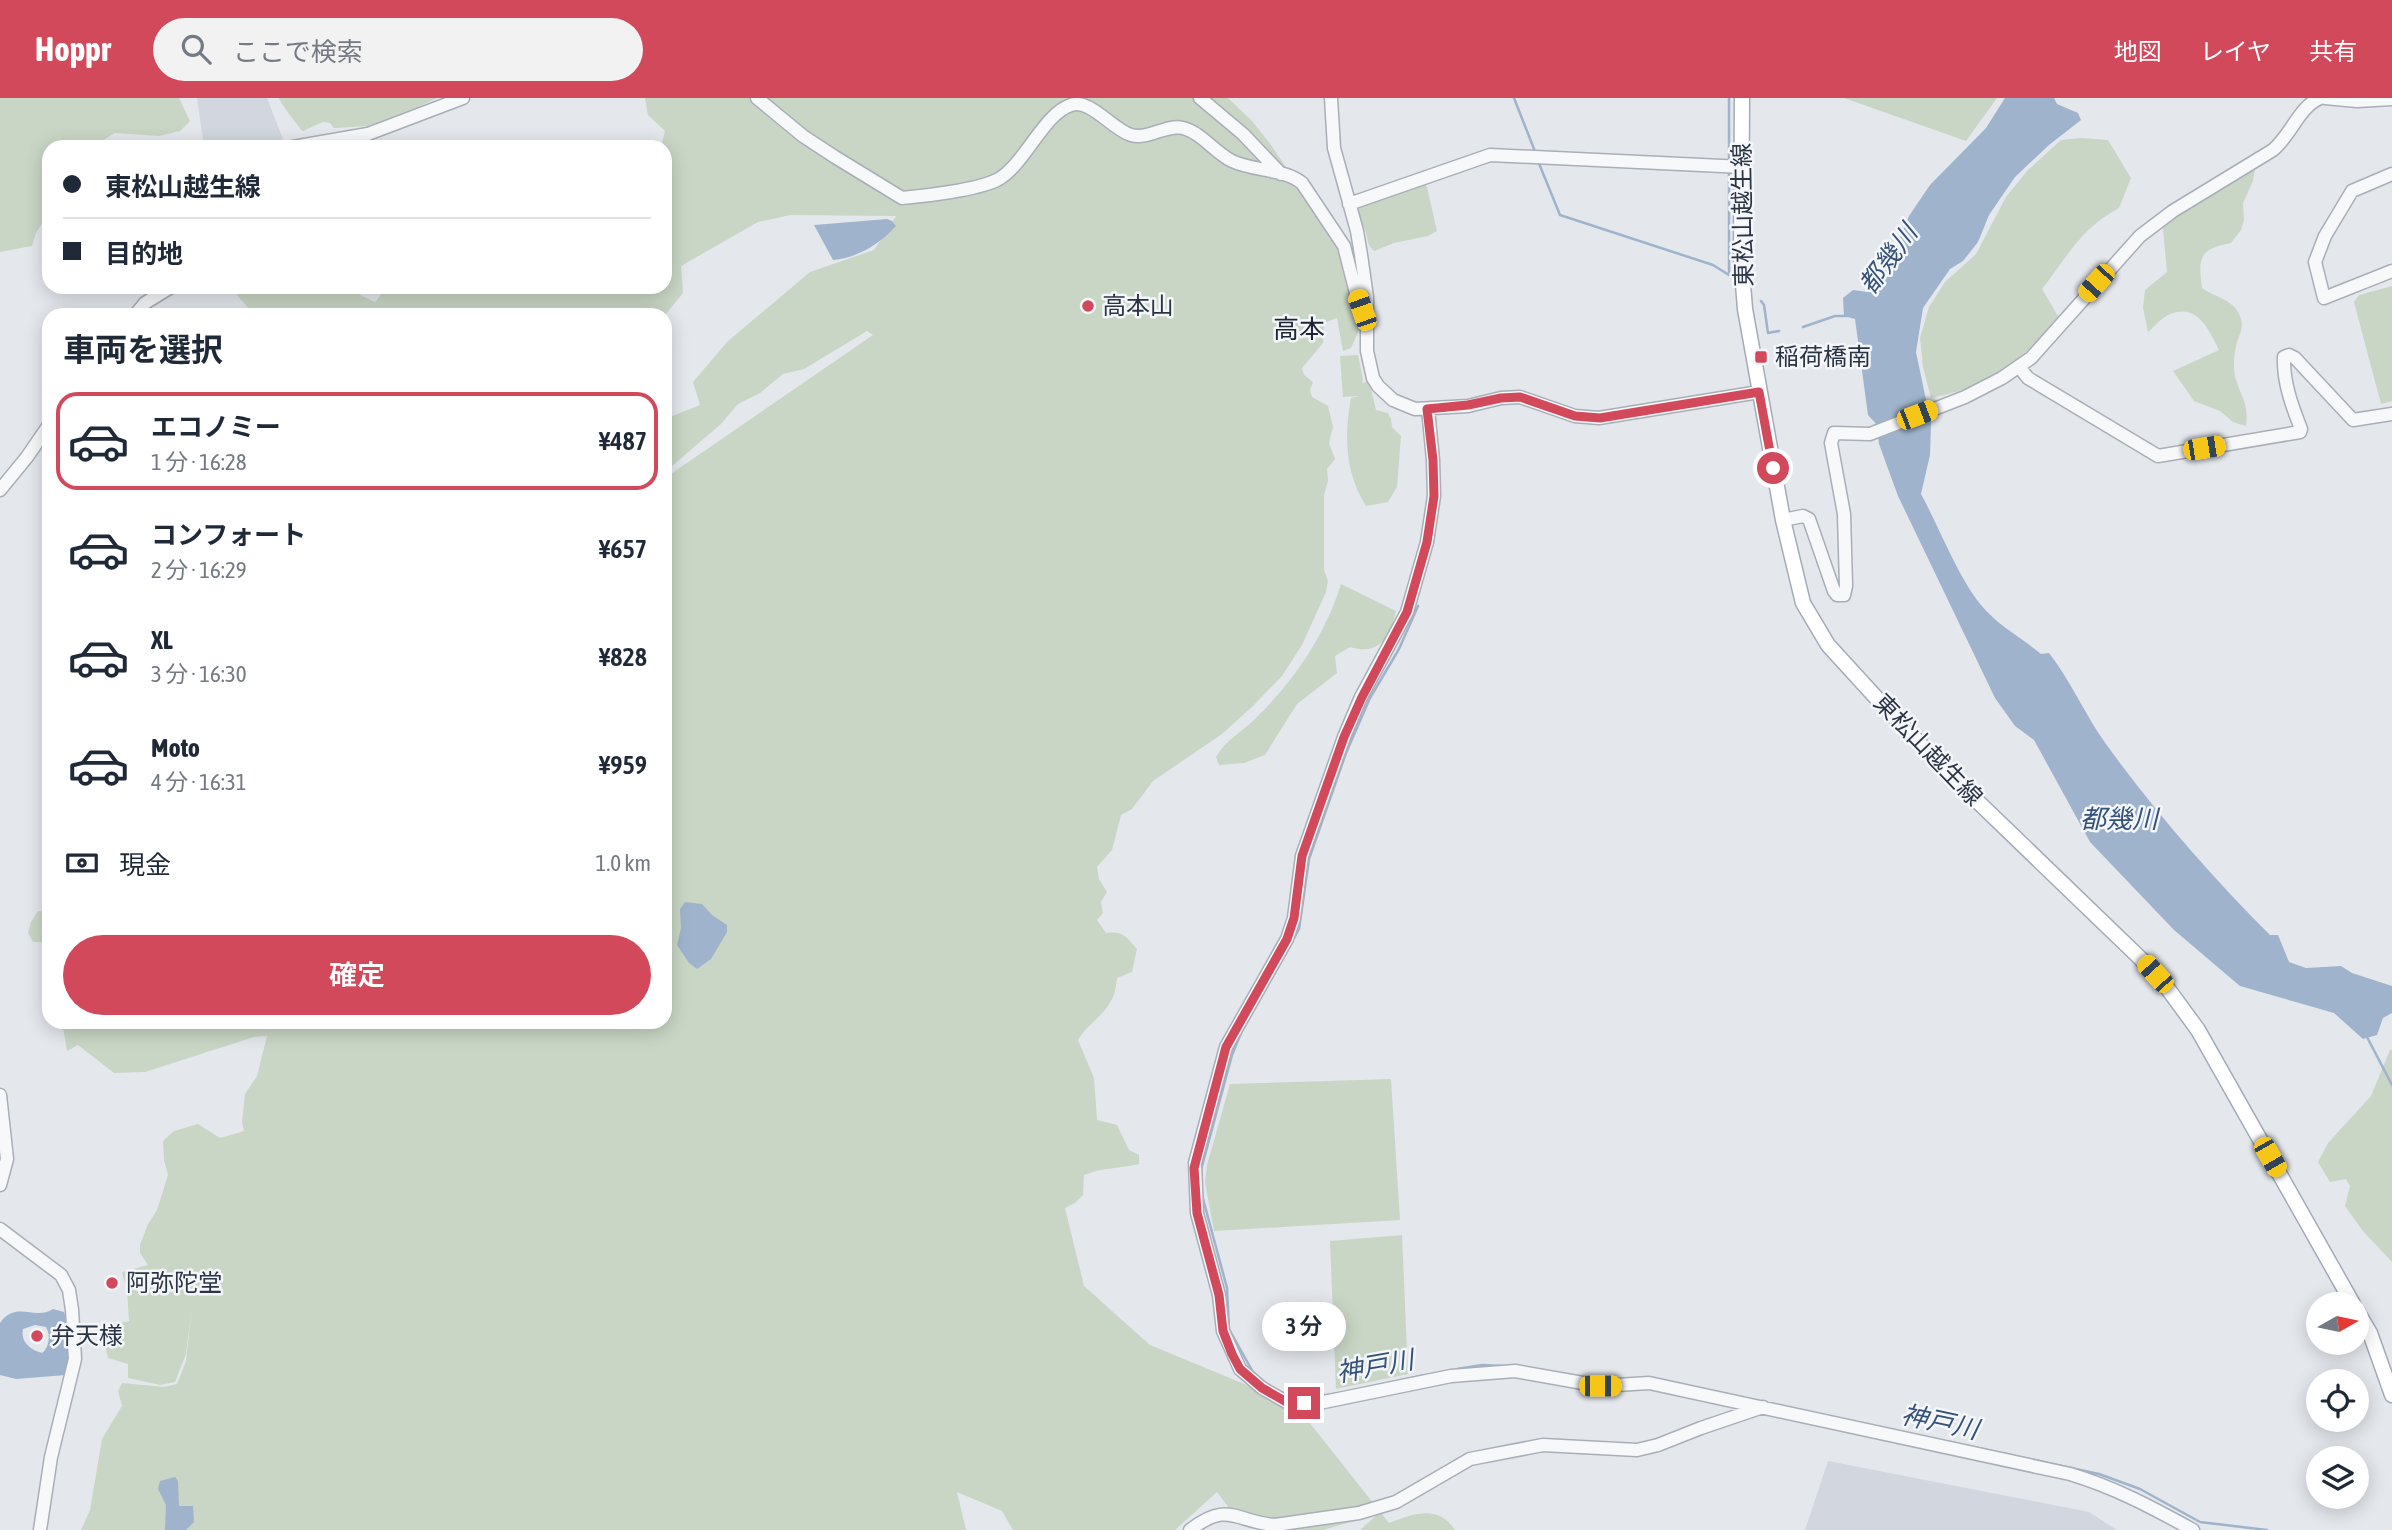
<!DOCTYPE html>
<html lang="ja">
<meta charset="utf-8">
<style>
body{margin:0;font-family:"Asap Condensed","Noto Sans JP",sans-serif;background:#f2f2f3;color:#1f2937;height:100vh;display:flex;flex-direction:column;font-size:26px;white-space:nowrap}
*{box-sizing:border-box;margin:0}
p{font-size:23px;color:#747a83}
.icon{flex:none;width:38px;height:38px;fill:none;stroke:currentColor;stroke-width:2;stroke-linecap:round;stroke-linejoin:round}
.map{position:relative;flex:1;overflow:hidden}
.panel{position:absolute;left:42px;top:210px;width:630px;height:721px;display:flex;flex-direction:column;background:#fff;border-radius:21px;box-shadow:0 4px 18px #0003}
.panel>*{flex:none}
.guide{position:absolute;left:42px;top:42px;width:630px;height:154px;border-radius:21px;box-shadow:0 4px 18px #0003;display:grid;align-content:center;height:154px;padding:0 21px;background:#fff}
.needle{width:46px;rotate:81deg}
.buttons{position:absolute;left:2306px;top:1194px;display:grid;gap:14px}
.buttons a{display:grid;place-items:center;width:63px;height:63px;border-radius:50%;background:#fff;box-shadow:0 4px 18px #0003;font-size:35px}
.end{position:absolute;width:32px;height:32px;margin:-16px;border:9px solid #d1495b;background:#fff;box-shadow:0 0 0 4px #fff}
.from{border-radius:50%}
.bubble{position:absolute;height:49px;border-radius:24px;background:#fff;box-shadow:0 4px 18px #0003;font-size:23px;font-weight:600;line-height:49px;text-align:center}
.car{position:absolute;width:21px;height:42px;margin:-21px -10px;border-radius:9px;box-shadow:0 0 5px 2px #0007;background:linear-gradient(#f5c518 24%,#345 0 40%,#f5c518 0 76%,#345 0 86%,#f5c518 0)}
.guide b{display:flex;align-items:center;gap:24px;height:66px;font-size:26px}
.guide b+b{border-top:2px solid #e0e1e3}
.guide i{width:18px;height:18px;background:#1f2937}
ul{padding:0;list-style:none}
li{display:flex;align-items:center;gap:21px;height:98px;margin:0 14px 10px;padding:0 7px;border:4px solid transparent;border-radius:21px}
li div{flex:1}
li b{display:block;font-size:26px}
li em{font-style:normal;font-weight:600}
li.selected{border-color:#d1495b}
li>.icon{width:63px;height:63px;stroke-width:1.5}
h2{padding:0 21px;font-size:32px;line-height:84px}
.pay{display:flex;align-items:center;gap:18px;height:77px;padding:0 21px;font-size:26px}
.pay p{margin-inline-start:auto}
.primary-button{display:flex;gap:14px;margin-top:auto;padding:14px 21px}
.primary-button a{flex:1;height:80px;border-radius:42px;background:#d1495b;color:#fff;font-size:28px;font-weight:600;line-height:80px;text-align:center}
header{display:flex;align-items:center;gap:42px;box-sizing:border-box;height:98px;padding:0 35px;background:#d1495b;color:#fff}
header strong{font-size:33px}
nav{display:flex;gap:38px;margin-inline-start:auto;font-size:24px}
.search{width:490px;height:63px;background:#f2f2f3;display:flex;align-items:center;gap:18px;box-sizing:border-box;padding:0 24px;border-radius:38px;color:#747a83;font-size:26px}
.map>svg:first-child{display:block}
.built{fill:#d2d6de}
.green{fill:#c9d6c5}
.water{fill:#9fb4cc;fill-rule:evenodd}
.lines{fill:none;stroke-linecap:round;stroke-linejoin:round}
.stream{stroke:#9fb4cc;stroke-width:2.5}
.minor-casing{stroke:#a9aeb7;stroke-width:15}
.major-casing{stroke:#a3abb8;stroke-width:17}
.minor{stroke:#f7f8fa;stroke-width:12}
.major{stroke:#fff;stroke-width:14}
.route{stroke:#d1495b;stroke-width:9}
.poi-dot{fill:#d1495b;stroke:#f4f6f9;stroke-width:2.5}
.labels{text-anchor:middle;stroke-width:5;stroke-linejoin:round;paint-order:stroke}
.street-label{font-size:24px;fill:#2b3445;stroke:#f4f6f9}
.poi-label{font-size:24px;fill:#2b3445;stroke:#f4f6f9;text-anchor:start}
.water-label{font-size:26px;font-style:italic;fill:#34527a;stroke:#f4f6f9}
.neighbourhood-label{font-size:26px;fill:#1d2536;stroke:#f4f6f9}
</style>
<header>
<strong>Hoppr</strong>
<div class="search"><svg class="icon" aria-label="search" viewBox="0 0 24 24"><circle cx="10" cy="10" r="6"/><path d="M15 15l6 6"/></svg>ここで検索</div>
<nav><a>地図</a><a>レイヤ</a><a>共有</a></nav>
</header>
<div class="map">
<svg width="2392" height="1432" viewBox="0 0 2392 1432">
<rect width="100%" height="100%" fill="#e4e7ec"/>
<!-- built -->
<path class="built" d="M197,0H267L283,41L274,49H204Z
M1828,1363L2089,1414L2117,1432H1805Z"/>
<!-- green -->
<path class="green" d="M0,0H179L190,23L180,33L159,38L115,35L96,46L61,43L54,49H49L45,68L44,93L46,119L36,135L32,148L0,154Z
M279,0H437L396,20L368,28L334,30L330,25L323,24L303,33C299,30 280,4 279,0Z
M645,0H1228L1252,23L1271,47L1341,150L1360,230L1351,250L1343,253L1337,220L1324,225L1323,245L1302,270L1304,277L1313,284L1310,292L1312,299L1328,308L1333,329L1329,345L1335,361L1327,371L1328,383L1324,397V472L1328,483L1326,494L1302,547L1282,578L1253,608L1222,636L1153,683L1132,711L1121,717L1112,752L1097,769L1099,781L1107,794L1101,804L1103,815L1097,822L1106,835C1124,833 1126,839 1137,851L1132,874L1117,880C1116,888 1115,897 1111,903C1103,918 1087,927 1078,942L1094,980L1097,1022L1117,1027L1129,1052L1139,1057V1066C1118,1071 1104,1069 1084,1077L1083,1097L1075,1105L1065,1110L1084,1188L1150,1247L1242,1285L1305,1319L1389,1425C1413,1416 1438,1406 1455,1432H1360L1378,1416L1323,1432H1283L1229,1410L1217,1394L1175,1432H1013L1002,1413L957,1394L966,1432H81L90,1412L102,1341L122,1308L118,1293L122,1285L164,1289L177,1286L186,1263L192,1208L186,1256L175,1284L160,1287L128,1280V1266L108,1260L101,1229L129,1223L127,1193L122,1174L148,1167L140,1155V1147L148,1126L157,1112L168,1077L164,1062L163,1043L174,1033L198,1026L220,1040L244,1033L242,1024L245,996L257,978L267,938L254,939L145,974L114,975L78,947L67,953L63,929L58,924H665V380L873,237L867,233L804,271L783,276L760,295L738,306L721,326L665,374V321L700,307L693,284L728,243L810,174L874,152L896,118L790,117L758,124L681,168L683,195L665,217H254L237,197L245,189H353L360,197L375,204L387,189H665V49H661L665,33L648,17Z
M1844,0H1997L1966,43Z
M2082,40L2108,42L2131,80L2119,110C2081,130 2067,159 2042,191L2058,218C2017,268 1996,286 1931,300L1923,269L1920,240L1929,209L1945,184L1976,156L2006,99L2028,72L2061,42Z
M2255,71L2253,83L2243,105L2244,122L2241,132L2231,145C2199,151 2198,159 2202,190C2216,200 2233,201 2240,218C2245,231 2238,237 2236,249C2234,255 2234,264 2234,271C2236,294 2250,301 2246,328L2233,324L2220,313L2194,303L2173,273L2219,252C2209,232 2198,205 2170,216C2162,219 2154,229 2148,234L2143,210L2145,192L2167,174L2163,130L2183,113Z
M1423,84L1427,89L1437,133L1428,138L1394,145L1374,153C1365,144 1369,141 1365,132C1361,123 1358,119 1357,109Z
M2392,188V303L2381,306L2354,204L2359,197Z
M1358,257L1363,281L1360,297L1362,285L1369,283L1376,312L1388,315L1391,321L1392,329L1401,338L1397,389L1388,404L1366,408C1345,375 1344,338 1351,300L1360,298L1343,299L1340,258Z
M1341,486L1396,513C1390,539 1380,558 1350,549L1335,558L1337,575L1297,606L1265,657L1244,665L1219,667L1216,659C1226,641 1244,633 1258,618C1296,580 1325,537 1341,486Z
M38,813L49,814V844H33L28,835L31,824Z
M2390,952H2392V1164L2362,1132L2345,1108L2350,1088L2346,1081L2330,1084L2318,1064L2328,1045L2371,998Z
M1391,981L1400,1122L1214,1133L1205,1084L1207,1067L1230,986Z
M1402,1137L1408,1276L1336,1291L1330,1143Z"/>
<!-- water -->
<path class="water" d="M2005,0H2054L2057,6L2078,15L2081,22L2049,47L2015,79L1989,117L1978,144L1963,163L1950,171L1923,210L1916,254L1931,326L1930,357L1921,396C1940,431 1957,477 1981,507C1997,527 2022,540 2041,556L2049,555C2071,583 2085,617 2106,646C2155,714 2211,778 2270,837H2278L2289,864L2306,870L2341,868L2352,875L2392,888V915L2383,920L2377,937L2363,941L2334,915L2240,888L2174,832L2090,744L2034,642L2015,628L1995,600L1898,398L1879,346L1877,327L1868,317L1855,221L1844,218L1843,200L1853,192L1868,194L1888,167L1909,118L1930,87L1986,30Z
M887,121L892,123L896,128C880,146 857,160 833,162L814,127Z
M685,804L702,806L712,817L727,827V834L711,861L697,871L689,865L677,847L681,830L680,811Z
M53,1211L64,1214C72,1235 71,1256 66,1277L16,1281L0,1277V1225C16,1202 35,1223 53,1211ZM35,1227L46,1229C51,1237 49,1250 42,1255C30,1252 20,1243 23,1231Z
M175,1379L178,1383L179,1408H193L194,1424L186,1432H165L166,1407L158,1391L160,1383Z"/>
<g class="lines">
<!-- stream -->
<path class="stream" d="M1514,0L1536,56
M1538,63L1560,117L1713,167L1729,177
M1729,63V0
M1729,175V73
M1761,203L1764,207L1768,235L1779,233
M1803,229L1835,218H1847
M1294,840L1299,831L1309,761L1346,655L1370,600L1399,551L1418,508
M1258,904L1286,855
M2367,939L2392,987
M1201,1072L1232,957L1241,935
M1202,1097L1227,1190L1229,1231L1254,1276
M1457,1271L1482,1267L1503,1268
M1288,1299C1329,1302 1385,1284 1426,1277
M1950,1344L2099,1376L2140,1391L2200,1424L2267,1432"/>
<defs>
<path id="minor" d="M757,0L803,38L835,59L902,100C926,98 976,92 997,82C1024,68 1044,15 1071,7C1090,0 1113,32 1131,37C1149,42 1165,26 1183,30C1202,35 1214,54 1232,63C1253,73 1285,71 1302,85L1344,148L1356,195L1367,218
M1200,0L1243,36L1281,76
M1331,0L1334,50L1357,133L1361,157L1367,199V253L1373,280L1378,288L1393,302L1415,311L1468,308L1501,300L1520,299L1575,318L1599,320L1759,294
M2325,0L2357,3L2392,1
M293,49L368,36L463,0
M2392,76L2352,93L2325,138L2315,164L2324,200L2392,173
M1349,106L1490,57L1743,69
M135,217L145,205L171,189
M2019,269L2028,280L2158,358L2300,334L2301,331C2292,308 2283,284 2284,259L2289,257L2295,260L2353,322L2392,316
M1428,311L1433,362L1434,398L1427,444L1407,514L1361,599L1344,639L1302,758L1294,820L1287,841L1226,949L1195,1065L1197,1115L1219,1197L1223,1233L1240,1271L1262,1290L1290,1306L1319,1305L1451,1278L1515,1273L1600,1288L1649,1285L2070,1376C2114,1389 2153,1410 2193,1432
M0,392L27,359L49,327
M1783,422L1803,418L1809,421L1834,493L1837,497H1844L1846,488L1844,416L1831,345L1834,335L1870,336L1965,299L2002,280L2031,260L2140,138L2173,113L2273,52C2291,37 2299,9 2320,0
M0,997L7,1061L0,1087
M0,1131L61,1177L69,1192L72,1212L75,1261L51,1359L40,1432
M1190,1432C1229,1402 1235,1424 1275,1427L1359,1415L1396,1404L1470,1361L1543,1347L1637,1352L1658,1347L1701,1330L1763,1309"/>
<path id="major" d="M1742,0L1741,161L1745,211L1783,422L1803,505L1828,547L1881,605L1946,673L2141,861L2168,891L2198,932L2353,1206
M2357,1213L2370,1235L2392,1297"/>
</defs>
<!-- minor casing -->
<use href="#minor" class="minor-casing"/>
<!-- major casing -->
<use href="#major" class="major-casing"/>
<!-- minor -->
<use href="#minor" class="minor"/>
<!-- major -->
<use href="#major" class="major"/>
</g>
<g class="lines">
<!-- route -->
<path class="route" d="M1304,1305L1290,1306L1262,1290L1240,1271L1232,1256L1223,1233L1219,1197L1197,1115L1194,1070L1226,949L1287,841L1294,820L1302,758L1344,639L1362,599L1407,514L1427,444L1434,398L1433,362L1427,311L1468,307L1501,300L1520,299L1575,318L1600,320L1759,294L1773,370"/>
</g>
<!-- markers -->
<g class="poi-dot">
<circle cx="1088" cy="208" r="7"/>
<rect x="1754" y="252" width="14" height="14" rx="3.5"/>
<circle cx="112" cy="1185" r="7"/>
<circle cx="37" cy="1238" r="7"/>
</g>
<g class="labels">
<!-- street labels -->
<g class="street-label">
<text transform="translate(1743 117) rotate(-91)" y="8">東松山越生線</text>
<text transform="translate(1928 652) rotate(46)" y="8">東松山越生線</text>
</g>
<!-- poi labels -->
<g class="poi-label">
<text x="1102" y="216">高本山</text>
<text x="1775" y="267">稲荷橋南</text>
<text x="126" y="1193">阿弥陀堂</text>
<text x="51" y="1246">弁天様</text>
</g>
<!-- water labels -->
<g class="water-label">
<text transform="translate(1888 161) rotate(-54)" y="9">都幾川</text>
<text x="2119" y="730">都幾川</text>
<text transform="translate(1375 1268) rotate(-10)" y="9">神戸川</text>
<text transform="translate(1940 1324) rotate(12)" y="9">神戸川</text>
</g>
<!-- neighbourhood labels -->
<g class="neighbourhood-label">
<text x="1299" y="240">高本</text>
</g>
</g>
</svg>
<div class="buttons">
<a><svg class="needle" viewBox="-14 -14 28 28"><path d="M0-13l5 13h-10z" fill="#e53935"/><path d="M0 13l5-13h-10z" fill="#747a83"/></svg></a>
<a><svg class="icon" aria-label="locate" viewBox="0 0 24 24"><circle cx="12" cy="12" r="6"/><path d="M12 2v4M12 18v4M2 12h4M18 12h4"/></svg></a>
<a><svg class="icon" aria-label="layers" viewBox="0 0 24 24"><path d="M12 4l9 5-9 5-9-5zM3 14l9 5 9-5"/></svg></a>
</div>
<i class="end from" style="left:1773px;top:370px"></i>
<i class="end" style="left:1304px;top:1305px"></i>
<div class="bubble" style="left:1262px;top:1204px;width:84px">3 分</div>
<i class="car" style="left:2096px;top:185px;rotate:222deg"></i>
<i class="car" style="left:1362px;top:212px;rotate:341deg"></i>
<i class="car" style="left:1917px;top:317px;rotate:69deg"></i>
<i class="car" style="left:2204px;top:350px;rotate:81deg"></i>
<i class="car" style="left:2155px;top:876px;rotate:318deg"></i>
<i class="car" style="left:2270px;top:1059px;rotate:150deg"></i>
<i class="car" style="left:1600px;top:1288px;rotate:90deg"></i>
<div class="guide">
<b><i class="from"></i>東松山越生線</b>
<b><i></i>目的地</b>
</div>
<section class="panel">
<h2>車両を選択</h2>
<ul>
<li class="selected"><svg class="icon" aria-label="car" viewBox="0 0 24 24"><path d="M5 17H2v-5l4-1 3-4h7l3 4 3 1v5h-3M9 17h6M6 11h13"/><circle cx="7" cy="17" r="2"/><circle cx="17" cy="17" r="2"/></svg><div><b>エコノミー</b><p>1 分 · 16:28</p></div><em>¥487</em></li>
<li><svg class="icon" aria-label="car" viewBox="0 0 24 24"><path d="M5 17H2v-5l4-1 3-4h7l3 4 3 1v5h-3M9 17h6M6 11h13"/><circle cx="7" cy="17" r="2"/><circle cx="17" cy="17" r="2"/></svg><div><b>コンフォート</b><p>2 分 · 16:29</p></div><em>¥657</em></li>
<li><svg class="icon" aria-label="car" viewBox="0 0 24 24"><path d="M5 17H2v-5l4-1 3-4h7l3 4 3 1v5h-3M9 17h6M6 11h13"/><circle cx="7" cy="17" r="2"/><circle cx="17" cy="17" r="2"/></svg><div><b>XL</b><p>3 分 · 16:30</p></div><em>¥828</em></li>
<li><svg class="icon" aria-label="car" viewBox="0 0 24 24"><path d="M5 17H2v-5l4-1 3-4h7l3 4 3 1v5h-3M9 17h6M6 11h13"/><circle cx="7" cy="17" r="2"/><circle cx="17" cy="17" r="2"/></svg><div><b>Moto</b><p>4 分 · 16:31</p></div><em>¥959</em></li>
</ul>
<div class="pay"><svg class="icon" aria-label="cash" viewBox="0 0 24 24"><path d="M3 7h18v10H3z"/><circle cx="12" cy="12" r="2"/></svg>現金<p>1.0 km</p></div>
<div class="primary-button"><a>確定</a></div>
</section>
</div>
